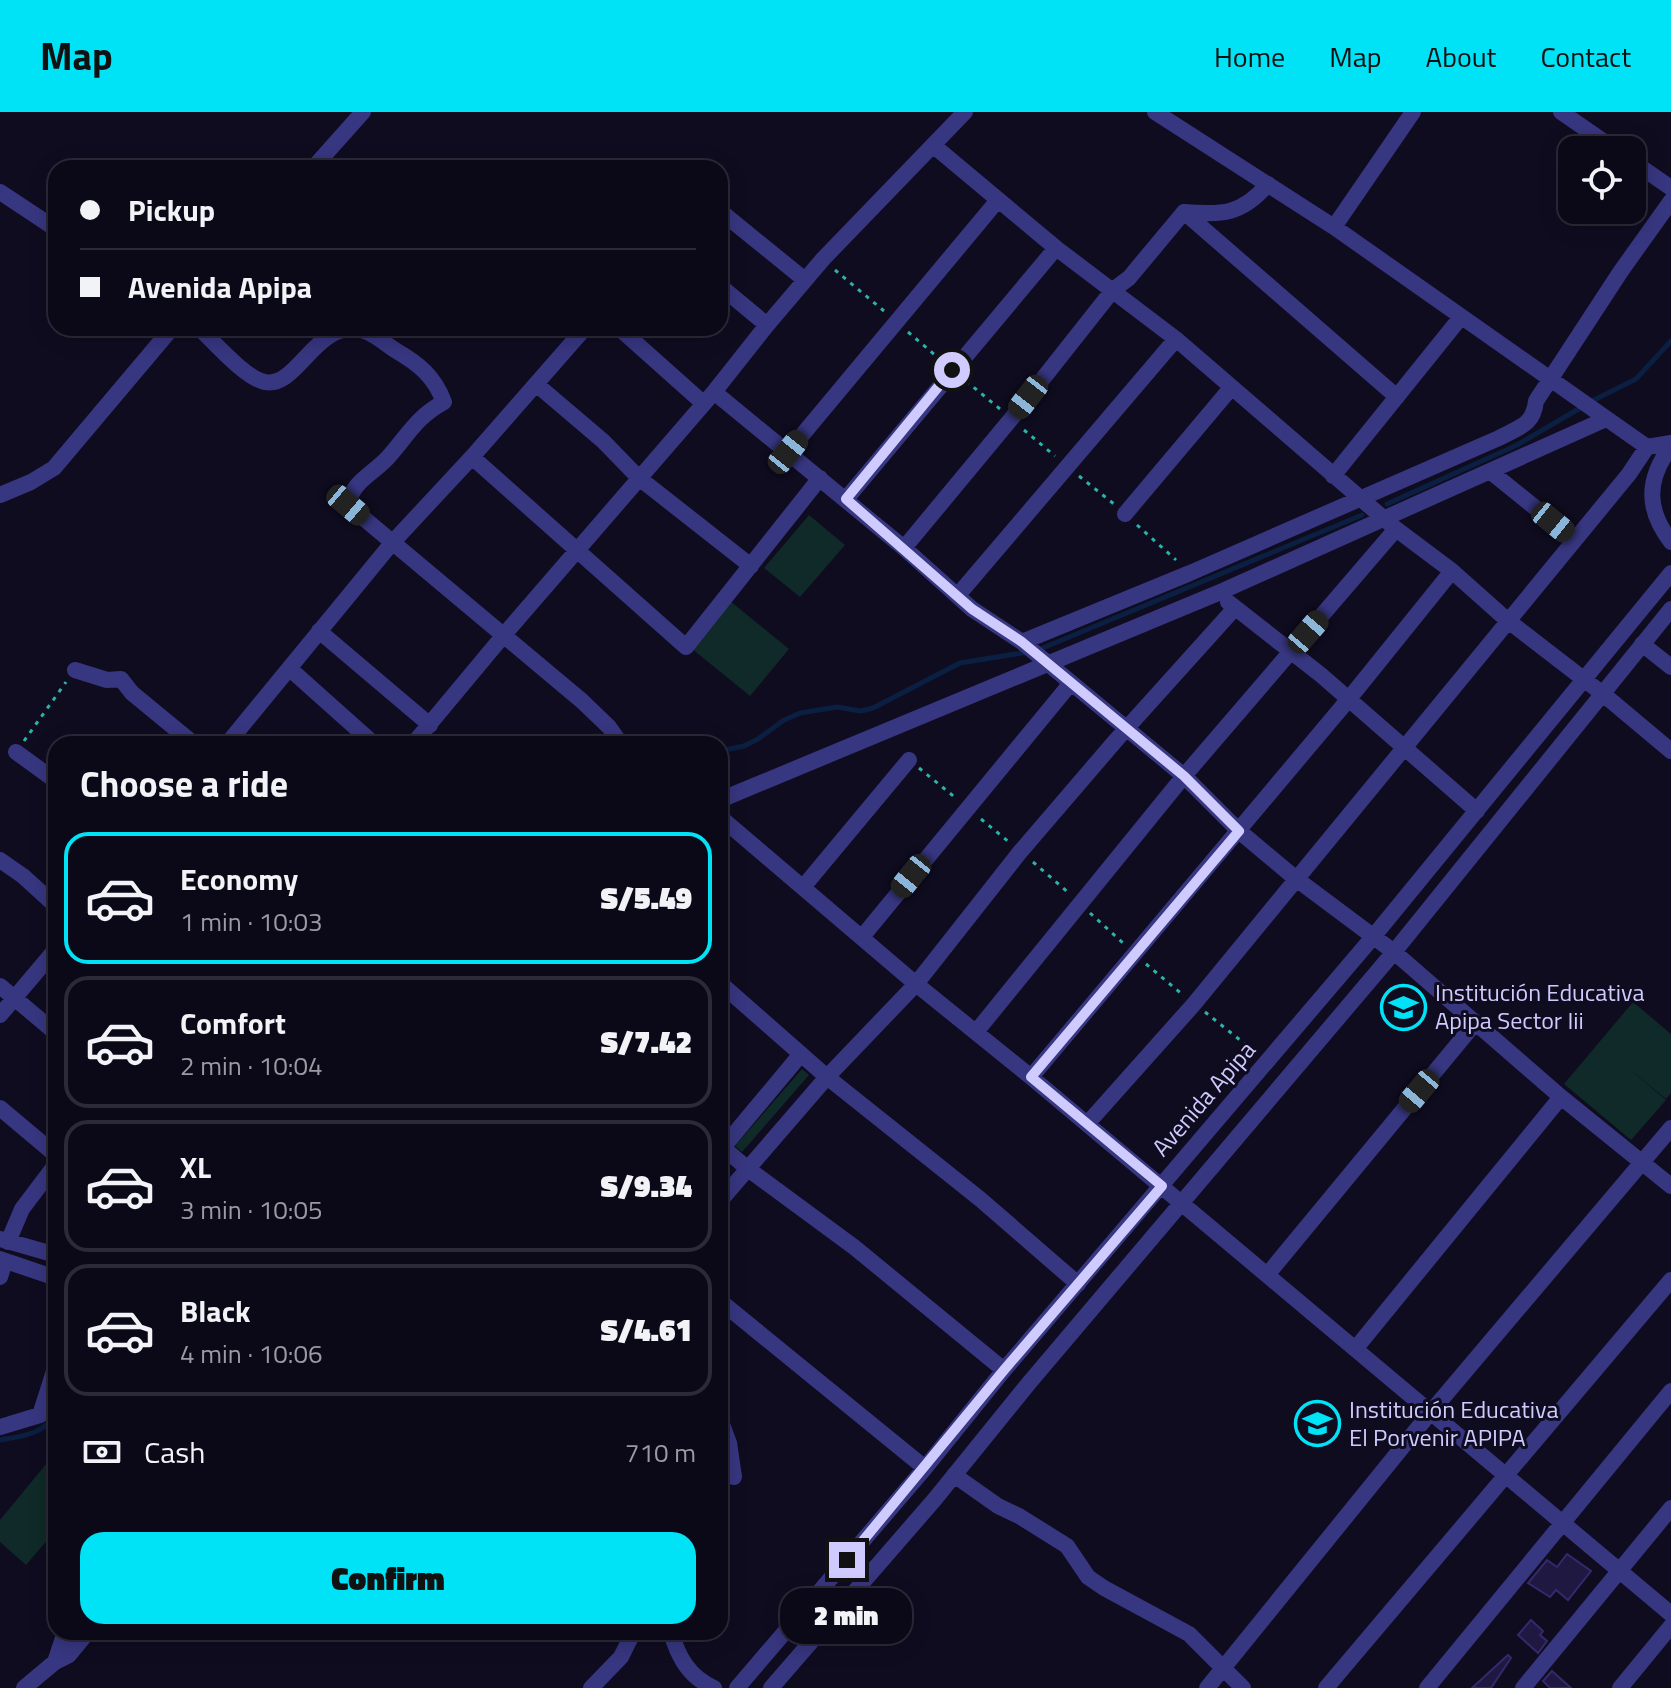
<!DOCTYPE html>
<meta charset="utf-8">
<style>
body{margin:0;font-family:"Titillium Web",sans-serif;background:#191725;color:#f1f3f6;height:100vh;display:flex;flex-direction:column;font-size:30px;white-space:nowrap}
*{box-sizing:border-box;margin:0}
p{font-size:26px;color:#9a9aa2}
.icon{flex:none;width:44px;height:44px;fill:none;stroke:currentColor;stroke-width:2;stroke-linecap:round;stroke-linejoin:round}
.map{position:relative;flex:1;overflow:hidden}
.panel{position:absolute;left:48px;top:624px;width:680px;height:904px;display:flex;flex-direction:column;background:#0b0918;border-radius:24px;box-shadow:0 4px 20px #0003,0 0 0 2px #2b2a37}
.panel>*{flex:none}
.top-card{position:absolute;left:48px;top:48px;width:680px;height:176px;border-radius:24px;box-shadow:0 4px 20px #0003,0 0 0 2px #2b2a37;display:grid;align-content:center;height:176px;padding:0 32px;background:#0b0918}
.fabs{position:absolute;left:1558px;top:24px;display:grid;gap:16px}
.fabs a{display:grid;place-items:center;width:88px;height:88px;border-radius:16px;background:#0b0918;box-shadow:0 4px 20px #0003,0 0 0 2px #2b2a37;font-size:40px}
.end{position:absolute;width:36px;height:36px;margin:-18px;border:10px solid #d0cbff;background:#111;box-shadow:0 0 0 4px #111}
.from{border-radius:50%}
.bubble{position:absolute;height:56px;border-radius:24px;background:#0b0918;box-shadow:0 4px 20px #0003,0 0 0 2px #2b2a37;font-size:26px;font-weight:800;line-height:56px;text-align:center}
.car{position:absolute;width:24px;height:48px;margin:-24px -12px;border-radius:10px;box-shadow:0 0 6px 2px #0007;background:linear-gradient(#222 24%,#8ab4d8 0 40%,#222 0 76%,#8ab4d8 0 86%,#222 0)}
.top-card b{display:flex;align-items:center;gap:28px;height:76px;font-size:30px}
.top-card b+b{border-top:2px solid #2b2a37}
.top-card i{width:20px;height:20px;background:#f1f3f6}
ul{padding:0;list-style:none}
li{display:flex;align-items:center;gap:24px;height:132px;margin:0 16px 12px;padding:0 16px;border:4px solid #2b2a37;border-radius:24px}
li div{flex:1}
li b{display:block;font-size:30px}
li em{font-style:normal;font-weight:800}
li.selected{border-color:#00e2f6}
li>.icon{width:72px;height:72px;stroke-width:1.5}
h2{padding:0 32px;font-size:36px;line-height:96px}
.pay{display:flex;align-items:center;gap:20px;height:88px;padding:0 32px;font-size:30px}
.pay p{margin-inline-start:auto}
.button{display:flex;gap:16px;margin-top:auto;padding:16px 32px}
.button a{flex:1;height:92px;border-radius:24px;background:#00e2f6;color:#111;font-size:32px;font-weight:800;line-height:92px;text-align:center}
header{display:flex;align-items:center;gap:48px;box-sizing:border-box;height:112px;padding:0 40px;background:#00e2f6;color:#111}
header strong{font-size:38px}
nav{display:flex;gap:44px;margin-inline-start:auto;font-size:28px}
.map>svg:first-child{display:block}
.green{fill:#0f2a28}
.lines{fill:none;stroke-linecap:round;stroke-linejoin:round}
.stream{stroke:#0a1f41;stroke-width:5}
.building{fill:#1f1841;stroke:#35296d;stroke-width:2}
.path{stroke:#2bb3a7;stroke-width:3;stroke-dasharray:4 6;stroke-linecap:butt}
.minor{stroke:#373680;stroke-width:16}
.route{stroke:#d0cbff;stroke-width:10}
.labels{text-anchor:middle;stroke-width:6;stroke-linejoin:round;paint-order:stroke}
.poi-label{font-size:24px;fill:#d0cbff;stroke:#0f0c20;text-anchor:start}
.street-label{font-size:24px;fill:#d0cbff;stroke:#0f0c20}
</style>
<header>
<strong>Map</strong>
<nav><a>Home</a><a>Map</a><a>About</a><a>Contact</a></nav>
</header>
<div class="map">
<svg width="1671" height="1576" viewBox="0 0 1671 1576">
<rect width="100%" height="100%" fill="#0f0c20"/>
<!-- green -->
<path class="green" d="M809,403L845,433L800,485L764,456Z
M730,489L789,537L750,584L691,536Z
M1633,890L1671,922V981L1666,987L1625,953L1666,988L1631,1028L1564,972Z
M802,957L809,963L742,1040L735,1034Z
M47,1351L56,1360V1418L26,1453L0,1430V1408Z"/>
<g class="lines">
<!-- stream -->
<path class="stream" d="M1590,290L1636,267L1671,229
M1387,392L1517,333L1582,295
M1038,538L1362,403
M622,625L652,632
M537,632L595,624L612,625
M720,639L744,634L758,627L784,608L800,601L837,595L861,599L873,596L960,551L1028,540
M0,1328C23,1324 45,1322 56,1301"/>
</g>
<!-- building -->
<path class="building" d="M1567,1442L1591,1459L1568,1488L1556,1478L1550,1485L1528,1471L1547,1448L1557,1455Z
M1531,1508L1543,1519L1540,1523L1547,1529L1538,1541L1518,1523Z
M1508,1543L1511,1546L1491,1576H1472Z
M1552,1559L1571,1576H1550L1543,1569Z"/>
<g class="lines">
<!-- path -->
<path class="path" d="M835,158L884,199
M908,220L942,249
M966,269L1000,297
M1024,318L1055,344
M1079,364L1114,392
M1137,413L1176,448
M24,629L66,570
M919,656L957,687
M981,707L1009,730
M1033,750L1070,782
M1090,801L1123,831
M1146,852L1183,883
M1205,900L1255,940"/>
<!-- minor -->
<path class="minor" d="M1155,0L1334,115L1647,335L1671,331
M1561,0L1616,38
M934,34L1056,136L1176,227L1396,417L1452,459L1507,508L1603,582L1671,639
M1632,49L1671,76
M313,56L363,0
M0,80L56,117
M1184,100L1397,285
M1184,100C1222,103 1242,103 1268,72
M725,103L805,168
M1334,115L1413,0
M720,174L767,213
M199,216C214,230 246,267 265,270C298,277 317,204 364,219C374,222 386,232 395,238C419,252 434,264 444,290C417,305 410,320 391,342C376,361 352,368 348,393L582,589L609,615L621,632
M619,216L703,291
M536,272L603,329L639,366L751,454
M714,280L904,436L972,497L1022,530L1184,664L1239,719L1295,766L1394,840L1561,985L1671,1074
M1671,334C1646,368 1646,397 1671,430
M788,340L998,88
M472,345L686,535L820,366
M1491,360L1574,427
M1333,364L1461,205
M0,383L31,370L54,356L172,216
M846,387L1056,136
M1125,402L1231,276
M904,436L1011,307L1113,178L1129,166L1184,100
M958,483L1176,227
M1228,490L1321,563L1477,699
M319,519L430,613
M1022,530L1190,461L1499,326C1519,315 1533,314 1536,289L1621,159L1671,89
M1642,532L1671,555
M290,557L374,632
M75,558L107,568L121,567L132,581L194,632
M227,632L392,431L472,345L585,216
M413,632L503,524L714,280L767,213L823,147L965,0
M16,640L56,669
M720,688L1218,481L1606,307
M720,705L916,872L1031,965L1671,1502
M0,748L23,764L56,794
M804,774L909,648
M862,825L1071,571
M720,871L827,965L980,1087L1078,1172
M0,874L56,921
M0,903L56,837
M976,920L1184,664L1396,417
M1031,965L1348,588L1452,459
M0,996L56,1043
M1087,1012L1194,892L1629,362L1647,335
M720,1033L748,1057L854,1135L1004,1258
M720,1039L801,942
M720,1089L827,965L916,872L1020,740L1117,627L1235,496
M0,1127L56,1143
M8,1130L22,1097L56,1052
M0,1147L56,1166
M1267,1163L1476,910
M0,1165L5,1149
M720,1189L925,1356
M1356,1236L1561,985
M720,1307L729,1331L734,1365
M0,1315L40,1303L56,1253
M954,1363L998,1394L1019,1404L1067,1434L1088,1465L1104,1476L1189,1522L1243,1576
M671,1520C678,1545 689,1565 714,1576
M55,1550L65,1520
M24,1576L55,1550L69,1543L88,1520
M591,1576L621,1545L631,1525
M737,1576L925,1356L1004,1258L1373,825L1671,461
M771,1576L935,1387L1029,1271L1394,840L1671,497
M1207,1576L1430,1301L1671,1016
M1326,1576L1671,1168
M1427,1576L1671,1279
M1523,1576L1671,1396
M1620,1576L1671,1514"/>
</g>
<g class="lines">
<!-- route -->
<path class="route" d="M847,1448L1004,1258L1162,1074L1031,965L1239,719L1184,664L1022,530L972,497L846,387L952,258"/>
</g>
<!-- icons -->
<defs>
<symbol id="school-ring" viewBox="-11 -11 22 22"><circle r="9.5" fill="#0f0c20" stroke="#00e2f6" stroke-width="1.5"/><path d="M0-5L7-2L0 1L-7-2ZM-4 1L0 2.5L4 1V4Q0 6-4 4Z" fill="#00e2f6"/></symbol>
</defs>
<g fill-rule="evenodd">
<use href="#school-ring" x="1378" y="870" width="51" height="51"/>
<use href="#school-ring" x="1292" y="1286" width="51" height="51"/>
</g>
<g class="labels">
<!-- poi labels -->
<g class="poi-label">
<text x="1435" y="889">Institución Educativa<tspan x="1435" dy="28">Apipa Sector Iii</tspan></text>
<text x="1349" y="1306">Institución Educativa<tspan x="1349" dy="28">El Porvenir APIPA</tspan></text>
</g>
<!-- street labels -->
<g class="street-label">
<text transform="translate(1204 987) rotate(-49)" y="8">Avenida Apipa</text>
</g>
</g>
</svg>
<div class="fabs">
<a><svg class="icon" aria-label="locate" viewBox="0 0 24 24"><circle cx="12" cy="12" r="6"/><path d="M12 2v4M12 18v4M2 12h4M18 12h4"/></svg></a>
</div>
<i class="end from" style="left:952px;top:258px"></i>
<i class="end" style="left:847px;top:1448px"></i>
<div class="bubble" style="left:780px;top:1476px;width:132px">2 min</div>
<i class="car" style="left:1028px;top:285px;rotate:218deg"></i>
<i class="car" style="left:788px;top:340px;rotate:39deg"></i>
<i class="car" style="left:348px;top:393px;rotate:130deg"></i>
<i class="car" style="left:1553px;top:410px;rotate:129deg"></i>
<i class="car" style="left:1308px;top:520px;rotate:41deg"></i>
<i class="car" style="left:911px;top:764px;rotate:219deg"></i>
<i class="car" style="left:1419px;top:979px;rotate:220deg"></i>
<div class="top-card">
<b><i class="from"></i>Pickup</b>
<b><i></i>Avenida Apipa</b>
</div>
<section class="panel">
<h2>Choose a ride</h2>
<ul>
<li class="selected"><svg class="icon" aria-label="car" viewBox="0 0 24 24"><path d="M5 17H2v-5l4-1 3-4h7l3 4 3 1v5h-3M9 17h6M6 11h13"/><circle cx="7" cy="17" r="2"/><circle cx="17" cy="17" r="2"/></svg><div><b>Economy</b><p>1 min · 10:03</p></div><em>S/5.49</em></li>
<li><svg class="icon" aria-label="car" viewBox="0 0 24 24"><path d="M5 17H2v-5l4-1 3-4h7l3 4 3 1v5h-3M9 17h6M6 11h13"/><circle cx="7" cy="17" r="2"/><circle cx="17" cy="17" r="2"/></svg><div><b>Comfort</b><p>2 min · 10:04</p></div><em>S/7.42</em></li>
<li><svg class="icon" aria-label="car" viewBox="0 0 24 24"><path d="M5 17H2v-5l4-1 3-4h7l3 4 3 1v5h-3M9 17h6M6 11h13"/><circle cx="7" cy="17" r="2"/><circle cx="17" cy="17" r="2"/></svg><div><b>XL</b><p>3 min · 10:05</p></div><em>S/9.34</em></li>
<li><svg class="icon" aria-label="car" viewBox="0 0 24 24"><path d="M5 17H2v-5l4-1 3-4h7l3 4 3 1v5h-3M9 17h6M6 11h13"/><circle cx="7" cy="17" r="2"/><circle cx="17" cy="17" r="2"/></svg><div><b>Black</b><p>4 min · 10:06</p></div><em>S/4.61</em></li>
</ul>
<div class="pay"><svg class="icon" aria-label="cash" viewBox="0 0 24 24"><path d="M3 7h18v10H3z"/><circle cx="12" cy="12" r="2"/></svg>Cash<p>710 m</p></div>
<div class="button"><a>Confirm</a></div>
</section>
</div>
